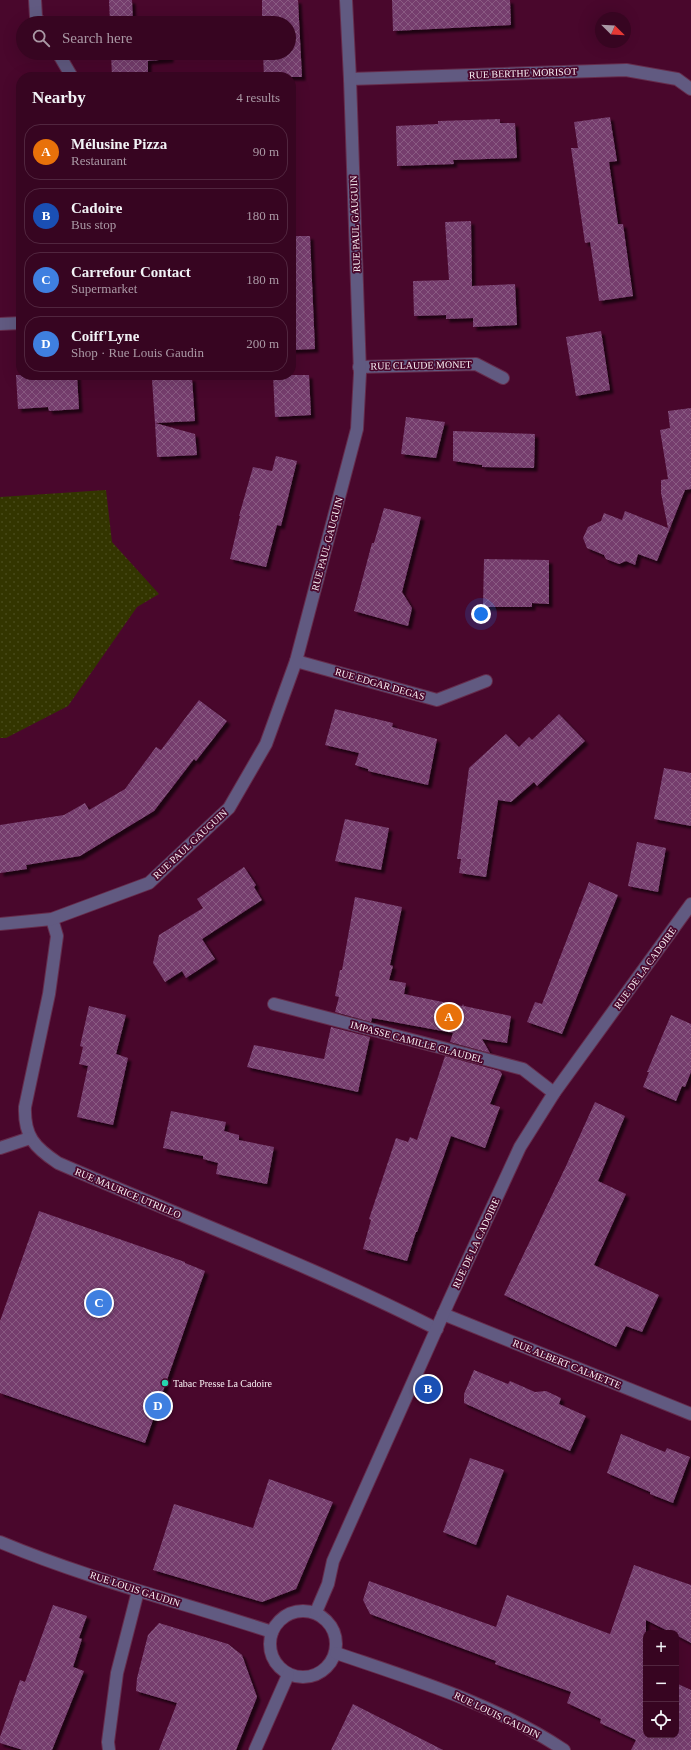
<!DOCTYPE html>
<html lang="en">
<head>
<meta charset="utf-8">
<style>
	:root { --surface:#370521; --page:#42132e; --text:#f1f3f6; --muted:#aa99a5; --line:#51263f; --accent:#b45309 }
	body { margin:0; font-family:"Times New Roman",serif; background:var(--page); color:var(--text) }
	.controls { position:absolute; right:12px; bottom:12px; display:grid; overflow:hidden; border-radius:8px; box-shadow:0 4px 16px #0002 }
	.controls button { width:36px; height:36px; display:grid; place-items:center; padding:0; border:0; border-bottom:1px solid var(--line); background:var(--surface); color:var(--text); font:20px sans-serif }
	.compass { position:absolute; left:595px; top:12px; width:36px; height:36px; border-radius:50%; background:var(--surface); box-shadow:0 4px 16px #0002; rotate:114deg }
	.you { position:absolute; left:481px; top:614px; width:14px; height:14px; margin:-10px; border:3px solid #fff; border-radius:50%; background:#1a73e8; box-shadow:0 0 0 6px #1a73e833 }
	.badge { display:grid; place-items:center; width:26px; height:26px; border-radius:50%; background:var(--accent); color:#fff; font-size:13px; font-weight:700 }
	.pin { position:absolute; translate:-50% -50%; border:2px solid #fff; box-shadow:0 1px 4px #0006 }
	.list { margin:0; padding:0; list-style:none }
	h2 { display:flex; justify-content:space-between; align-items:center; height:52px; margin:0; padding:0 16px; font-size:17px }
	h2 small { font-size:13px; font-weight:400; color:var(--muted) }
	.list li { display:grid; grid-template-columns:26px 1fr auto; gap:12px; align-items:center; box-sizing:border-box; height:56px; margin:0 8px 8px; padding:0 8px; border:1px solid var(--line); border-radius:16px }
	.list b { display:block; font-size:15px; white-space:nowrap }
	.list p { margin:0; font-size:13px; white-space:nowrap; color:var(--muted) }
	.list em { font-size:13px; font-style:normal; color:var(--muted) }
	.icon { flex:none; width:22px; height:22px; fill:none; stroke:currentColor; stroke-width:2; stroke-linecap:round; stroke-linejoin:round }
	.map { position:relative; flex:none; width:691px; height:1750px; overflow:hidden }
	.search { position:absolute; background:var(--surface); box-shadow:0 4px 16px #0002; left:16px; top:16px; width:280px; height:44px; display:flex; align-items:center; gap:10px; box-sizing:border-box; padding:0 14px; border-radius:22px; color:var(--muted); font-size:15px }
	.panel { position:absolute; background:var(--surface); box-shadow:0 4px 16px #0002; left:16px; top:72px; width:280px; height:308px; border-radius:16px }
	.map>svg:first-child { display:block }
	.green { fill:url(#green-dots) }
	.building { fill:url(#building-cross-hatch); filter:url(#shadow) }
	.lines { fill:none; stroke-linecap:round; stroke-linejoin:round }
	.minor-casing { stroke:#652c4c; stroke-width:14 }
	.minor { stroke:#615a81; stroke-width:12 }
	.poi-dot { fill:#26d5ae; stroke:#49072c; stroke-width:1.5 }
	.labels { text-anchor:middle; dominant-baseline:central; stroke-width:3.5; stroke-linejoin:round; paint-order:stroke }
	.street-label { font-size:10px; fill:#f9f1f4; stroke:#49072c }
	.poi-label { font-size:10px; fill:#f9f1f4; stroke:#49072c; text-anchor:start }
</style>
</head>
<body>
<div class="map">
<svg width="691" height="1750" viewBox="0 0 691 1750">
	<defs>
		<pattern id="green-dots" width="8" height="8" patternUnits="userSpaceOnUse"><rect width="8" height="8" fill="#333500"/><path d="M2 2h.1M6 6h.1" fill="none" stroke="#474919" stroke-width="1.8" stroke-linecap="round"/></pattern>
		<pattern id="building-cross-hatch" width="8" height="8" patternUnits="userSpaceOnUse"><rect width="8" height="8" fill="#753d6d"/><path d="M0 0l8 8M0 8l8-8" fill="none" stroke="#895a82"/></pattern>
		<filter id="shadow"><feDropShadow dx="3.5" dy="3.5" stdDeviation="1" flood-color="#0009"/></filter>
	</defs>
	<rect width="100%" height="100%" fill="#49072c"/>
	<path class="green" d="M106 490 112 542 159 594 137 607 68 706 6 738H0V497Z"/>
	<g class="building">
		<path d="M109 0H132L133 23H110Z"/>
		<path d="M262 0H298L302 77H264L263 53H289V23H262Z"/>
		<path d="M392 0H510L511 25 393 31Z"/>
		<path d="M111 53H170V59L148 61V74H145V77H112Z"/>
		<path d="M610 117 617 161 609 162 618 224H623L633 296 599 301 590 242 585 243 571 148H578L574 122Z"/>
		<path d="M500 119V123H515L517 158 453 160 454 164 397 166 396 126 438 124V121Z"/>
		<path d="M471 221 472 286 515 284 517 325 473 327V318L446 319V315L414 316 413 281 449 280 445 222Z"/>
		<path d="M291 236H310L315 349 291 350Z"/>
		<path d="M601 331 610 390 576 396 566 337Z"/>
		<path d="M16 375H77L79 409 49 411 48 407 18 409Z"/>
		<path d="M273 375H309L311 415 275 417Z"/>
		<path d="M192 378 195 421 155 423 152 380Z"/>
		<path d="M691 408V489L685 490 657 561 638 554 635 565 626 561 619 564 606 559 604 555 587 548 583 538 588 527 601 521 604 513 622 520 625 511 668 528 661 493V480L668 479 660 430 670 428 668 411Z"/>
		<path d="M406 417 445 422 436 458 401 454Z"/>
		<path d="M155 423 195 434 197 455 157 457Z"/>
		<path d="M453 431 535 434 534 468 482 467V465L453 461Z"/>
		<path d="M276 456 297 461 281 526 277 525 266 567 230 559 240 516H239L253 467 272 471Z"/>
		<path d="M384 508 421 517 402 592 412 608 408 626 354 611 372 543H374Z"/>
		<path d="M484 559 549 560V604L532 603V607H483Z"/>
		<path d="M199 700 227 721 196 761 194 759 154 811 80 856 26 865 27 869 0 873V825L64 815 85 803 89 810 125 789 156 747 161 750Z"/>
		<path d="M335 709 393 723 392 727 437 739 428 785 368 771V769L355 765 359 753 325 745Z"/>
		<path d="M559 714 585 741 537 786 534 782 511 802 498 800 486 877 459 873 461 859H457L469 768 506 734 519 747 529 737 532 740Z"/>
		<path d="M664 768 691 773V826L654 819Z"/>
		<path d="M345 819 389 828 381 870 335 861Z"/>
		<path d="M637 842 666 848 658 892 628 886Z"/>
		<path d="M244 867 256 885 254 887 262 900 202 939 215 959 186 978 182 971 165 982 153 963 159 935 203 908 197 899Z"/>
		<path d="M589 882 618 895 562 1034 527 1022 535 1002 542 1004Z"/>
		<path d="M355 897 402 907 390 965 393 966 389 980 406 983 404 994 462 1006 463 1004 464 1006 511 1016 507 1043 482 1039 490 1053 450 1042 453 1033 372 1018 371 1022 335 1012 339 997 335 996 340 970H342Z"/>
		<path d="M89 1006 126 1015 116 1054 128 1058 113 1125 77 1117 88 1066 79 1064 83 1047 80 1046Z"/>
		<path d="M671 1015 691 1024V1072L685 1087 682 1086 676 1101 643 1087 649 1072H647Z"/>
		<path d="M331 1027 370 1037 358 1092 247 1067 254 1045 324 1059Z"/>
		<path d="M445 1056 500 1071 502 1074 490 1104 500 1107 485 1148 451 1136 417 1232H416L407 1261 363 1249 371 1220 369 1219 396 1138 408 1142 410 1137 417 1140Z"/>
		<path d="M595 1102 625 1116 598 1181 626 1194 594 1265 659 1295 642 1332 626 1326 616 1347 504 1295 566 1166Z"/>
		<path d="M171 1111 226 1122 224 1131 239 1135V1140L274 1147 267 1184 216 1174 218 1163 203 1159V1156L163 1148Z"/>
		<path d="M39 1211 185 1262V1263L205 1271 145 1443 0 1393V1321Z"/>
		<path d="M474 1370 508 1384 510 1381 535 1392 546 1391 561 1398 559 1404 586 1416 570 1451 464 1403V1394Z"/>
		<path d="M621 1434 665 1452 667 1448 690 1457 673 1503 650 1494V1492L607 1473Z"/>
		<path d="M470 1458 504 1470 476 1545 443 1532Z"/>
		<path d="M269 1479 333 1502 296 1589 262 1602 153 1570 174 1504 253 1528Z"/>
		<path d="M634 1565 691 1585V1643L676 1635V1633H672L646 1620V1735H676V1683L691 1690V1750H631L636 1740 600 1723 601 1719 567 1703 571 1692 495 1664 496 1661 370 1614 363 1600 369 1581 496 1627 507 1595 610 1634Z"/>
		<path d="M53 1605 87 1616 79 1638 82 1639 73 1667 84 1671 52 1750H23L0 1743V1737L20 1680 25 1682Z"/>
		<path d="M159 1623 228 1644 242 1655 257 1697 236 1750H159L177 1703 136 1691 137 1678 148 1635Z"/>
		<path d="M353 1704 443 1750H331Z"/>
	</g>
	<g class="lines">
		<g class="minor-casing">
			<g id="minor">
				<path d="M35 0 36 17 40 23"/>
				<path d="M58 53 72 77"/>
				<path d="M350 79 626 70 677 79 691 89"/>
				<path d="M0 324 21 323"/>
				<path d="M359 367 476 364 503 378"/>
				<path d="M296 661 437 700 486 681"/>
				<path d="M52 919 57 936 49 994 25 1107C24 1136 34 1147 58 1163 184 1218 315 1267 437 1329"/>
				<path d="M0 924 52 919 149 883 229 808 266 744 296 661 357 429 360 373 350 79 346 0"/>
				<path d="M274 1004 523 1069 554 1093"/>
				<path d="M0 1148 30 1138"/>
				<path d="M443 1314 691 1414"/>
				<path d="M0 1542C88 1579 181 1602 272 1632"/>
				<circle cx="303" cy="1644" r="33"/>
				<path d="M316 1612 328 1584 333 1561 449 1301 520 1147 554 1093 691 904"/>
				<path d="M336 1653C415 1680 495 1704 564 1750"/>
				<path d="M109 1750 108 1742 117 1673 138 1591"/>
				<path d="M255 1750 288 1675"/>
			</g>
		</g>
		<use href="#minor" class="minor"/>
	</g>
	<circle class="poi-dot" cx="165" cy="1383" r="4"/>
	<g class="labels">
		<g class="street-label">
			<text transform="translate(523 73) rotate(-2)">RUE BERTHE MORISOT</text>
			<text transform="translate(355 224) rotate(-92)">RUE PAUL GAUGUIN</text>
			<text transform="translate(421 365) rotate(-1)">RUE CLAUDE MONET</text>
			<text transform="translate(327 544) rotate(-75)">RUE PAUL GAUGUIN</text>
			<text transform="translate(380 684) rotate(16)">RUE EDGAR DEGAS</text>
			<text transform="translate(190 844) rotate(-43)">RUE PAUL GAUGUIN</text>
			<text transform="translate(645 968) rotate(-54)">RUE DE LA CADOIRE</text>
			<text transform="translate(417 1042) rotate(15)">IMPASSE CAMILLE CLAUDEL</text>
			<text transform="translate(128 1193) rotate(23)">RUE MAURICE UTRILLO</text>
			<text transform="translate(476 1243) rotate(-65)">RUE DE LA CADOIRE</text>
			<text transform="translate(567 1364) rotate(22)">RUE ALBERT CALMETTE</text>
			<text transform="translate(135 1589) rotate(18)">RUE LOUIS GAUDIN</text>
			<text transform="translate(497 1715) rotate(26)">RUE LOUIS GAUDIN</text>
		</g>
		<g class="poi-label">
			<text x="173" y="1383">Tabac Presse La Cadoire</text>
		</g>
	</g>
</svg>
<div class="controls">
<button>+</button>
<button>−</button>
<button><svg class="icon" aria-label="locate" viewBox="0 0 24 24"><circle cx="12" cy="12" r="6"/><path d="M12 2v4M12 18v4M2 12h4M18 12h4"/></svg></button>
</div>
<svg class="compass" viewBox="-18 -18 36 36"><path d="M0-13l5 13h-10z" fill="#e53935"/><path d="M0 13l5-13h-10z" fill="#aa99a5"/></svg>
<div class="you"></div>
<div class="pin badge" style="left:449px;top:1017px;background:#e8710a">A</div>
<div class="pin badge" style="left:428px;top:1389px;background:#1a4fb4">B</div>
<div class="pin badge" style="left:99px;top:1303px;background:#3f7fe0">C</div>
<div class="pin badge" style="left:158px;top:1406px;background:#3f7fe0">D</div>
<div class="search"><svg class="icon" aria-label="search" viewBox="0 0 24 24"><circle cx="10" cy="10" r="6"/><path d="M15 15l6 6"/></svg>Search here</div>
<section class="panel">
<h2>Nearby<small>4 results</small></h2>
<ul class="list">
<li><span class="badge" style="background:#e8710a">A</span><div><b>Mélusine Pizza</b><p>Restaurant</p></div><em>90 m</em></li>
<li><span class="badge" style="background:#1a4fb4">B</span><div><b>Cadoire</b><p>Bus stop</p></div><em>180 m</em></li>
<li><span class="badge" style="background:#3f7fe0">C</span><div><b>Carrefour Contact</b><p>Supermarket</p></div><em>180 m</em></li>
<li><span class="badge" style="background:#3f7fe0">D</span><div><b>Coiff'Lyne</b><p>Shop · Rue Louis Gaudin</p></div><em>200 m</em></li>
</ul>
</section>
</div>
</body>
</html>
